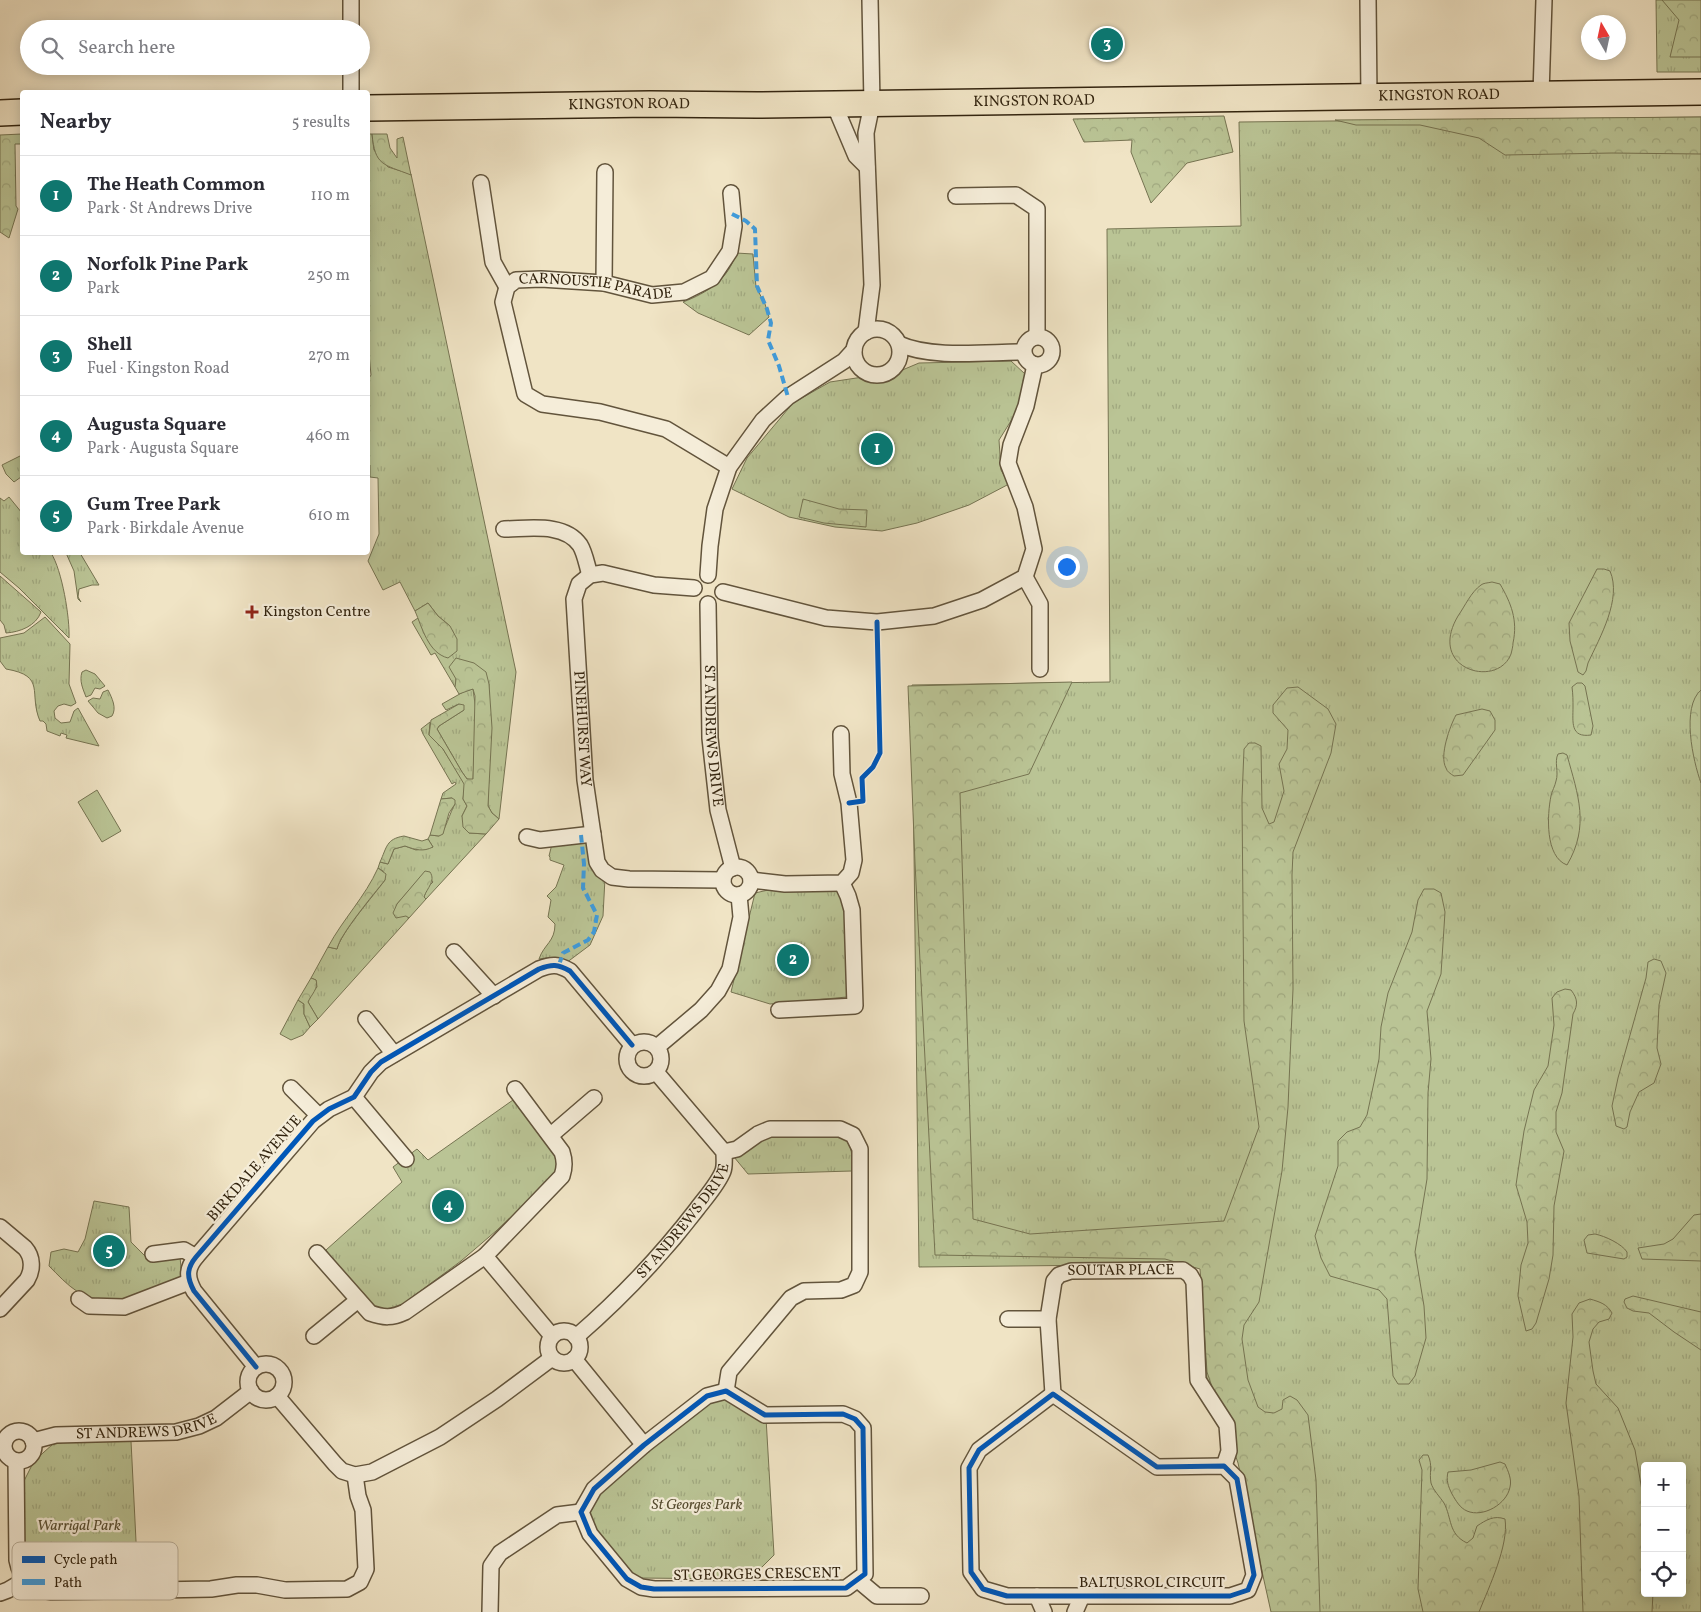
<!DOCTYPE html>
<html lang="en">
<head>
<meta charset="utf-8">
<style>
	:root { --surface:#fff; --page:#f2f2f3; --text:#2b2b33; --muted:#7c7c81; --line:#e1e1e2; --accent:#0f766e }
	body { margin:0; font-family:Vollkorn,serif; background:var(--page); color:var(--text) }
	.controls { position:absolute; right:15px; bottom:15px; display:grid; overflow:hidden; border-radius:5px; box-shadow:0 2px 12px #0003 }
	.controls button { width:45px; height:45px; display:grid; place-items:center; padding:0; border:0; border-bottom:1px solid var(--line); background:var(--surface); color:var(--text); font:25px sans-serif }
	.compass { position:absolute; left:1581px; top:15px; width:45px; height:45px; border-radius:50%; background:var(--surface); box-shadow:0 2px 12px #0003; rotate:351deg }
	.you { position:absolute; left:1066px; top:566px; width:18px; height:18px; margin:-12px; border:4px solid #fff; border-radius:50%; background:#1a73e8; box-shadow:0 0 0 8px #1a73e833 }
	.badge { display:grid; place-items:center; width:32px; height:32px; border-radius:50%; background:var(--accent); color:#fff; font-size:16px; font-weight:700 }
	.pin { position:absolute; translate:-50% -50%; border:2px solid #fff; box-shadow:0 1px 5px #0006 }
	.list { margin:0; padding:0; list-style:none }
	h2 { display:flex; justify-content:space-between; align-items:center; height:65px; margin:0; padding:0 20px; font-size:21px }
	h2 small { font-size:16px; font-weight:400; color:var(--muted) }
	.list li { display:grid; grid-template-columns:32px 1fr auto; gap:15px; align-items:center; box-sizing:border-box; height:80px; padding:0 20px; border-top:1px solid var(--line) }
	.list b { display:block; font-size:19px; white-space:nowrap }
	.list p { margin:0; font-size:16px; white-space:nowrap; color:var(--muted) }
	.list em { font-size:16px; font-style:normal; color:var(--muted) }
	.icon { flex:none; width:28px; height:28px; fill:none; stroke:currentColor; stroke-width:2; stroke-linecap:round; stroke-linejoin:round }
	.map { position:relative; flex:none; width:1701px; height:1612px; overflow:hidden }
	.search { position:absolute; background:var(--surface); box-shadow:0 2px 12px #0003; left:20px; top:20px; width:350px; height:55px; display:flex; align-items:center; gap:12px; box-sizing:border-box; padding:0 18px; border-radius:28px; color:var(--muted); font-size:19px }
	.panel { position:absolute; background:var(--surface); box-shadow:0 2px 12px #0003; left:20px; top:90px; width:350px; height:465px; border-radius:5px }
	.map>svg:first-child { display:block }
	.grass { fill:url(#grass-tufts); stroke:#767452; fill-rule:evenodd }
	.forest { fill:url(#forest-crowns); stroke:#767452 }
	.pitch { fill:#bac495; stroke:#767452 }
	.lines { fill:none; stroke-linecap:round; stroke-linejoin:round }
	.street-casing { stroke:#62543c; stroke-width:18 }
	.primary-casing { stroke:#33240f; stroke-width:28 }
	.street { stroke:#f5edd9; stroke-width:15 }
	.primary { stroke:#f0e4c5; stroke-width:25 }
	.quiet { stroke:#3e9cde; stroke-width:4; stroke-dasharray:8 4; stroke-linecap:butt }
	.cycleway-casing { stroke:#f5edd9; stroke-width:8 }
	.cycleway { stroke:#0057b8; stroke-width:5 }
	.poi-dot { fill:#8f2418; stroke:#f5edd9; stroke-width:2 }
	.labels { text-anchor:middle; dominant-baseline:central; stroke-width:4.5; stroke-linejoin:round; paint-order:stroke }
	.street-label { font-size:15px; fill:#33240f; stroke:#f5edd9 }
	.poi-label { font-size:15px; fill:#33240f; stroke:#f5edd9; text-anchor:start }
	.park-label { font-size:15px; font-style:italic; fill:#554c30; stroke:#f5edd9 }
	.key { fill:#f5edd9; stroke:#bbb19c; stroke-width:1 }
	.key-label { font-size:14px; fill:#33240f }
</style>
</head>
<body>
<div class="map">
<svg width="1701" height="1612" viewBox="0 0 1701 1612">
	<defs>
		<pattern id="grass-tufts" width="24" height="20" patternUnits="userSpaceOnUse" patternTransform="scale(1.25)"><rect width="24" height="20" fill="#bac495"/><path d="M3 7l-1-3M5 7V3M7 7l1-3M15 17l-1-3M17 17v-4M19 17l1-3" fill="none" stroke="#a0a87f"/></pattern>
		<pattern id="forest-crowns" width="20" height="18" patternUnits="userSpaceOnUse" patternTransform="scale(1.25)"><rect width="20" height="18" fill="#bac495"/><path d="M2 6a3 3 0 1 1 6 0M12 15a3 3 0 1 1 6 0" fill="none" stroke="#a0a87f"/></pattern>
	</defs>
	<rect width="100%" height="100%" fill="#f0e4c5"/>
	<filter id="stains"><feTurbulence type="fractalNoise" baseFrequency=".004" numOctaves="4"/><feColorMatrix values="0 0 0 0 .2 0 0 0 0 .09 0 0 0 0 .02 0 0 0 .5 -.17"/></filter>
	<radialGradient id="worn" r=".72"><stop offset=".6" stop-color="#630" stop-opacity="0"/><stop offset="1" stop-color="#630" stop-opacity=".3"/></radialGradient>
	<g class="grass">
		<path d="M1656 0H1701V72H1657Z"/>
		<path d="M1701 117V1612H1273L1240 1432 1207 1386 1204 1264 919 1267 912 685 1110 682 1107 229 1241 226 1239 122ZM1645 1466H1682V1593H1645Z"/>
		<path d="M368 134H372L374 150 388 167 411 174 516 672 499 819 492 813 488 806 489 684 456 679 455 687 435 653 431 655 412 622 418 618 429 642 450 626 438 616 428 603 415 611 400 582 383 590 368 561 379 534 378 478 370 477V465L368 464V380L371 375 368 343V161L369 159 368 155Z"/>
		<path d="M736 253 753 254 756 287 765 304 769 317 749 335 698 313 683 302C707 293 729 279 736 253Z"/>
		<path d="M1011 361 1025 374 1019 408 999 440 1001 470 1009 484 969 505 917 523 882 531 835 527 789 517 732 489 747 458 793 403 830 382 863 377 881 381 900 371 919 363Z"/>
		<path d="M22 455 21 477 14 482 6 474 2 465Z"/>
		<path d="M9 497 22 513V552L51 553C62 570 70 618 69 638L19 588 0 572V498L4 501Z"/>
		<path d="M66 553H80L99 585H92L79 589 78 597 81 602 78 599 74 571Z"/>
		<path d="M0 576 41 612C36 626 20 632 6 633L4 625 0 620Z"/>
		<path d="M45 617 70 644 69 684 76 703 71 706 64 704 58 706 54 711 55 718 61 723 70 722 74 711 78 708 99 746 66 738 67 735 61 733 60 736 47 731 46 724 43 721H40C28 693 47 676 6 669L0 661V638L24 633Z"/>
		<path d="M86 670 95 674 105 686 100 689 95 688 91 695 86 697C83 689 79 681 82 672Z"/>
		<path d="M473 689 476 711 473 780 467 779 462 772 437 729 439 726 464 710 459 704 446 710 442 704 465 691Z"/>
		<path d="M108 690C112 698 117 708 112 716L107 718 98 713 88 701 93 698 100 699 103 692Z"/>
		<path d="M430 722 429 735 443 749 465 784 463 799 467 806 462 816 469 833 486 834 426 899 424 897 427 888 433 882 425 872 397 904 409 918 318 1019 308 1002 311 994 317 987 316 980 311 978 328 947 337 949C340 934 374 895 385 880L383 871 378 868 380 862 388 864 394 849 405 846 416 850 433 847 428 839 430 835 439 836C445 832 450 812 455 804L452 798 441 799 443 793 456 784 455 782 452 784 423 734 421 729Z"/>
		<path d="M587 840 605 878 603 916 590 945 566 963 547 958 539 959C544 944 555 942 555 924L548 917 551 900 547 896 556 887 564 865 550 860V857L549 856 552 844Z"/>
		<path d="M834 887 841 893 847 904V997L770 1004 731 992 755 893 777 888Z"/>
		<path d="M298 1000 304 1004V1014L310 1027 303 1035 291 1040 280 1034Z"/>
		<path d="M513 1100 556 1157 559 1172 496 1231 461 1261 392 1312 374 1310 343 1277 326 1250 402 1182 393 1167 417 1149 428 1160Z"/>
		<path d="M839 1135C854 1143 852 1157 852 1171L748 1174 734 1157 763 1136Z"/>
		<path d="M94 1201 129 1207 131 1242 149 1260 180 1257 182 1278C152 1292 110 1311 78 1292 67 1285 58 1275 49 1266L51 1252 64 1249 78 1252 85 1239Z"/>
		<path d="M722 1395 766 1418 774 1555 750 1579 637 1578 601 1540 589 1522 590 1498 710 1397Z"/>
		<path d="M73 1441H131L138 1581 50 1583 29 1575 22 1541 24 1481 34 1461 53 1444Z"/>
	</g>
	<g class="forest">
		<path d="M1662 0H1701V57H1670L1679 20Z"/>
		<path d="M1224 116 1233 152 1187 163 1151 203 1131 152 1132 140 1084 142 1073 119Z"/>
		<path d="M1701 117V154L1612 153 1505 155 1479 138 1420 125H1356L1335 120Z"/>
		<path d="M22 134V144H15L16 206 18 209 9 238 0 232V135Z"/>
		<path d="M372 134H387L390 148 397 158V139L403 137 411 175C383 164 375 166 372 134Z"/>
		<path d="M803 499 839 509 867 510 866 527 824 523 799 517Z"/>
		<path d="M1597 569H1604L1610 571C1622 599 1600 637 1588 663L1586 671 1583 675 1578 672 1570 641 1569 623Z"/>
		<path d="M1492 582 1500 584C1511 603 1518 620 1513 643 1513 646 1512 650 1511 654 1498 689 1426 670 1458 616 1465 606 1471 592 1481 585 1483 583 1488 583 1492 582Z"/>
		<path d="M428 603 438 616 450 626 457 639V651L448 658C428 653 422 627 415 611Z"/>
		<path d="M456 658 474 663 486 672 489 684 492 728 488 806 492 813 499 819 486 834 469 833 463 827 462 816 467 806 463 799 464 784 443 749 429 735 431 720 459 704 464 705V710L439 726 437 729 462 772 467 779H473L475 696 473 689 459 694 455 687 456 679 449 667Z"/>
		<path d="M1072 682 1029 774 960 793 973 1219 1030 1234 1224 1221 1259 1127 1244 1021 1242 799 1244 749 1249 743H1255L1261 746 1262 808 1269 824 1274 822 1284 791 1279 764 1287 749 1288 730 1273 713V705L1287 688 1298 687 1328 709 1336 724 1331 753 1293 852 1292 875 1293 989 1288 1107 1282 1171 1259 1302 1244 1325 1242 1339 1248 1380 1258 1407 1265 1412 1274 1413 1282 1409 1283 1400 1290 1396 1297 1400 1308 1415 1316 1480 1320 1612H1271L1238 1463 1207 1372 1200 1269 1165 1259 935 1255 915 863 908 686Z"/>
		<path d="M1577 683H1582L1585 686 1593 726 1591 735C1570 738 1573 722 1573 707 1573 701 1573 694 1572 687Z"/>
		<path d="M1701 690V783C1693 761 1681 707 1701 690Z"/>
		<path d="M1482 709 1490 711 1495 720V730L1463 775 1454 776C1451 774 1447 772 1446 768 1439 756 1450 726 1456 715Z"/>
		<path d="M1563 753 1567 755C1578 795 1590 826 1567 865 1545 857 1547 815 1551 796 1552 791 1555 786 1556 781 1559 772 1554 762 1558 754Z"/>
		<path d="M452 798 455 800V804L449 813 443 834 439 836 430 835 441 799Z"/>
		<path d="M404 836 422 841 428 839 433 847C423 852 416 850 405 846L394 849 388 864 380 862C387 847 386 839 404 836Z"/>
		<path d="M378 868 386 874 385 880C374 894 340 934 337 949L328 947C343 919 365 897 378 868Z"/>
		<path d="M425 871 430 872C436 881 427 888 424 897L426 899 409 918 406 916 396 918 393 913 397 904Z"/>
		<path d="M1424 889H1434L1441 893 1445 912 1441 974 1427 1011 1431 1059 1428 1093 1427 1179 1415 1252 1424 1306 1426 1338 1415 1376 1409 1384H1398L1393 1376 1387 1299 1379 1290 1330 1276 1321 1258 1315 1236 1338 1166V1141L1347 1132 1360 1127 1367 1115 1379 1059 1381 1027 1388 993 1412 932 1418 900Z"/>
		<path d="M1654 959 1661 961 1666 973 1659 1005 1657 1048 1661 1064 1654 1083 1639 1092 1630 1112 1627 1127 1624 1129 1616 1126 1612 1106 1618 1078 1646 978 1648 962Z"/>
		<path d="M311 978 316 980C319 988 311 995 308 1002L318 1019 310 1027 304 1014V1004L298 1000Z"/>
		<path d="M1565 989 1571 990C1578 999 1578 1005 1573 1014L1562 1093 1556 1112V1132L1564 1151 1554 1206 1553 1255 1549 1279 1536 1323 1532 1329 1526 1331 1518 1296 1521 1265 1528 1243 1527 1222 1516 1185 1524 1131 1534 1090 1548 1066 1554 1025 1552 998 1557 992Z"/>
		<path d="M1701 1214V1261L1642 1259 1638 1248 1664 1244 1673 1239 1694 1215Z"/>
		<path d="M1595 1234C1605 1236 1622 1244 1627 1252V1257L1624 1259 1587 1253 1584 1240 1588 1235Z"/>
		<path d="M1633 1296 1701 1312V1350L1674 1332 1649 1313 1633 1311 1627 1308 1624 1302 1625 1299Z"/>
		<path d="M1590 1299C1600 1302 1607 1304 1612 1313L1609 1319 1599 1322 1593 1329 1589 1342 1593 1371 1596 1384 1618 1408 1635 1450 1645 1508V1593H1653L1652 1612H1583L1579 1496 1566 1403 1573 1337 1572 1314 1579 1303Z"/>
		<path d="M1423 1455H1428C1433 1466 1429 1472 1431 1483 1433 1490 1440 1497 1444 1503 1452 1518 1448 1534 1467 1543L1473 1538 1477 1526C1486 1520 1494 1515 1505 1519 1509 1545 1489 1587 1479 1612H1423L1418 1589 1422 1470 1419 1460Z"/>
		<path d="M1500 1462 1505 1464C1508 1471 1512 1479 1510 1487 1507 1504 1483 1518 1467 1511 1460 1508 1456 1501 1452 1494 1448 1486 1446 1480 1448 1472L1471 1470Z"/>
	</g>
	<path class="pitch" d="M97 790 121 831 102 842 78 802Z"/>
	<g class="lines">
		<g class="street-casing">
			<g id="street">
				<path d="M351 0V29"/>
				<path d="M1368 0 1369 97"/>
				<path d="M351 66V92"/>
				<path d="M1541 94 1544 0"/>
				<path d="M834 104 856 156 867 167"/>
				<path d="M481 183 493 262 507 287"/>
				<path d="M956 196 1016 195 1037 209V336"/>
				<path d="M604 283 605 172"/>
				<circle cx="877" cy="352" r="23"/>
				<path d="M866 332 872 285 866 133 872 104 870 0"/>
				<circle cx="1038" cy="351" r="14"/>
				<path d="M899 344C932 359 987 352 1023 352"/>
				<path id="s1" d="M729 467 666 429 600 412 542 404 525 394 503 302 507 287 516 280 541 279 604 283 652 295 684 292 712 278 730 251 734 226 731 193"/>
				<path d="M504 529C528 529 564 522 580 545 585 553 587 566 590 575"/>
				<path d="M708 575 710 546 715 509 729 467 763 420 788 397 844 361 854 350"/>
				<path d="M1025 577 1040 604V669"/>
				<path id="s2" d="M694 588 654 585 603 573 590 575 579 584 574 599 585 780 597 862 602 870 612 877 629 879 723 880"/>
				<path d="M723 592 826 618 877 622 934 616 982 600 1025 577 1034 549 1025 507 1008 463 1011 445 1026 406 1035 365"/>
				<path id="s3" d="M708 604 710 738 718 810 733 868"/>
				<path d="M527 837 540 840 593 834"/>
				<circle cx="737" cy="881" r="14"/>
				<path d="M751 880 785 884 842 883 851 873 854 860 849 803 842 774 841 734"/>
				<path d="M454 952 494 996"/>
				<path d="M779 1010 855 1006 852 910 848 896 842 883"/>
				<path d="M366 1019 394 1054"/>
				<circle cx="644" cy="1059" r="17"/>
				<path d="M657 1047 701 1010 718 991 730 969 741 917 739 895"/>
				<path d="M291 1088 319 1116"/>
				<path d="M354 1097 406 1159"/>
				<path d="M551 1135 594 1098"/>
				<path d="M724 1152 737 1149 758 1134 770 1129H840L853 1135 860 1149V1272L854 1285 841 1290 804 1291 791 1298 729 1372 726 1391"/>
				<path d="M0 1227 25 1248C33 1257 33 1270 27 1280L0 1309"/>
				<path d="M317 1253 370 1313C384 1318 392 1318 405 1312L485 1256 562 1176C565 1167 565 1161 562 1152L515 1089"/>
				<path d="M153 1254 184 1250 196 1257"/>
				<path d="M485 1256 552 1336"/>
				<path d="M79 1299 89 1306 124 1307 189 1282"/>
				<path d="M1008 1319H1048"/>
				<circle cx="564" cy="1347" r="16"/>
				<path d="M314 1336 358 1300"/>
				<path id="s4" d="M576 1337C621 1298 661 1256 697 1209 706 1197 718 1184 723 1171 725 1166 724 1158 724 1152L656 1072"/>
				<path d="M574 1359 644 1445"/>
				<circle cx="266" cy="1382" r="18"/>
				<path d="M256 1367 194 1291C187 1278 186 1269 196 1257L313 1121 329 1109 354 1097 371 1072 381 1062 539 969C552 964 558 964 570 971L632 1045"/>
				<path d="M726 1391 765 1415 843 1414 855 1419 863 1428 865 1574 846 1588 654 1589 641 1587 627 1579 590 1534 581 1512 594 1489 644 1445 707 1396Z"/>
				<path d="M1053 1394 1157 1467 1224 1466 1237 1479 1254 1575 1248 1590 1230 1596H1007L983 1589 971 1572 969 1468 979 1450Z"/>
				<path id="s5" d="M1053 1394 1048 1319 1054 1281 1059 1275 1071 1271 1183 1270 1190 1275 1194 1282 1198 1380 1227 1425 1229 1451 1224 1466"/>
				<path d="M277 1396 335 1464 342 1471 355 1475 372 1472 440 1437 497 1399 552 1358"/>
				<circle cx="19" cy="1446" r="15"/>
				<path id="s6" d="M33 1441 56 1435 176 1432 199 1426 216 1418 251 1391"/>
				<path d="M16 1461 17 1560C21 1581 32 1588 51 1592L211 1589 237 1585H257L285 1590 347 1589 360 1582 366 1569 363 1510 358 1496 355 1475"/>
				<path d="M858 1580 877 1596H921"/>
				<path d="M0 1593 8 1590 25 1580"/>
				<path d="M1037 1596 1044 1612"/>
				<path d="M490 1612 491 1566 500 1553 557 1515 581 1512"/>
				<path d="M1075 1612 1082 1596"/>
			</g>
		</g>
		<g class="primary-casing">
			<g id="primary">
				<path id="s7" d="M368 108 650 104 757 105 1701 92"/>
				<path d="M0 113 22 112"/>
			</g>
		</g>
		<use href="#street" class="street"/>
		<use href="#primary" class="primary"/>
		<g class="quiet">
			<path d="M732 214 746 221 755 229 757 286 767 309 771 323 768 340 779 366 788 397"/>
			<path d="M559 965 563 953 588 940 594 932 597 915 583 888 584 864 581 835"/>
		</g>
		<g class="cycleway-casing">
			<g id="cycleway">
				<path d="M849 803 863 801 862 778 873 767 880 753 877 622"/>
				<path d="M256 1367 194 1291C187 1278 186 1269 196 1257L313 1121 329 1109 354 1097 371 1072 381 1062 539 969C552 964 558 964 570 971L632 1045"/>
				<path d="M726 1391 765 1415 843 1414 855 1419 863 1428 865 1574 846 1588 654 1589 641 1587 627 1579 590 1534 581 1512 594 1489 644 1445 707 1396Z"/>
				<path d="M1053 1394 1157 1467 1224 1466 1237 1479 1254 1575 1248 1590 1230 1596H1007L983 1589 971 1572 969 1468 979 1450Z"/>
			</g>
		</g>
		<use href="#cycleway" class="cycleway"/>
	</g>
	<path class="poi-dot" d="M249.5 604.5h5v5h5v5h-5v5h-5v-5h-5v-5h5z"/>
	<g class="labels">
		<g class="street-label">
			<text stroke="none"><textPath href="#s7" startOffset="1071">KINGSTON ROAD</textPath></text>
			<text stroke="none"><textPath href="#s7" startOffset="666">KINGSTON ROAD</textPath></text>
			<text stroke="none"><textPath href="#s7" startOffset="261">KINGSTON ROAD</textPath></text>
			<text stroke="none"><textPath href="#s1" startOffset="422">CARNOUSTIE PARADE</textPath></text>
			<text stroke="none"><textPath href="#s2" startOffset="266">PINEHURST WAY</textPath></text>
			<text stroke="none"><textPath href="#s3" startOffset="132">ST ANDREWS DRIVE</textPath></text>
			<text transform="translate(255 1169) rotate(-49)">BIRKDALE AVENUE</text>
			<text stroke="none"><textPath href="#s4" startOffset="159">ST ANDREWS DRIVE</textPath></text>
			<text stroke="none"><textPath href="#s5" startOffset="184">SOUTAR PLACE</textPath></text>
			<text stroke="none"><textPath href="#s6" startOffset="115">ST ANDREWS DRIVE</textPath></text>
			<text transform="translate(757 1575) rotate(-1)">ST GEORGES CRESCENT</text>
			<text x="1152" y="1583">BALTUSROL CIRCUIT</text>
		</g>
		<g class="poi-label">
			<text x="263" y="612">Kingston Centre</text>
		</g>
		<g class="park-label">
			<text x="697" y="1505">St Georges Park</text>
			<text x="79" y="1526">Warrigal Park</text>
		</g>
	</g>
	<rect x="12" y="1542" width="166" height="58" rx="8" class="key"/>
	<rect x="22" y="1556" width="23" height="7" fill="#0057b8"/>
	<rect x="22" y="1579" width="23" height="6" fill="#3e9cde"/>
	<g class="key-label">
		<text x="54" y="1564">Cycle path</text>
		<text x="54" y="1587">Path</text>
	</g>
	<rect width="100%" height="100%" filter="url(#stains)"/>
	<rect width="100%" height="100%" fill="url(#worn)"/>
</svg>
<div class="controls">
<button>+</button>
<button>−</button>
<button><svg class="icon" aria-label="locate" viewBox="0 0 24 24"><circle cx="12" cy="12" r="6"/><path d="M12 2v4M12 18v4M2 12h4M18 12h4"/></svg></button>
</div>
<svg class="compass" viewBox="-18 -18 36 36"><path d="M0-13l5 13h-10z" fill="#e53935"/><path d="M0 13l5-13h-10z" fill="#7c7c81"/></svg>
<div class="you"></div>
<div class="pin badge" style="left:877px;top:449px">1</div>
<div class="pin badge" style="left:793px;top:960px">2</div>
<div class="pin badge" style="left:1107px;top:44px">3</div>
<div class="pin badge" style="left:448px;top:1206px">4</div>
<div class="pin badge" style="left:109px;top:1251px">5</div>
<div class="search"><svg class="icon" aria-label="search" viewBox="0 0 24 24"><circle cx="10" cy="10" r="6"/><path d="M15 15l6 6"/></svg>Search here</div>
<section class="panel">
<h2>Nearby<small>5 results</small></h2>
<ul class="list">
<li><span class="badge">1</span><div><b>The Heath Common</b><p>Park · St Andrews Drive</p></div><em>110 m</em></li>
<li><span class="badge">2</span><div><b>Norfolk Pine Park</b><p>Park</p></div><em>250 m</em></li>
<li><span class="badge">3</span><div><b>Shell</b><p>Fuel · Kingston Road</p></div><em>270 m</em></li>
<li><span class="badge">4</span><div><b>Augusta Square</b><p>Park · Augusta Square</p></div><em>460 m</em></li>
<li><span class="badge">5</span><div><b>Gum Tree Park</b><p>Park · Birkdale Avenue</p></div><em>610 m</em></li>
</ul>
</section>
</div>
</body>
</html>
